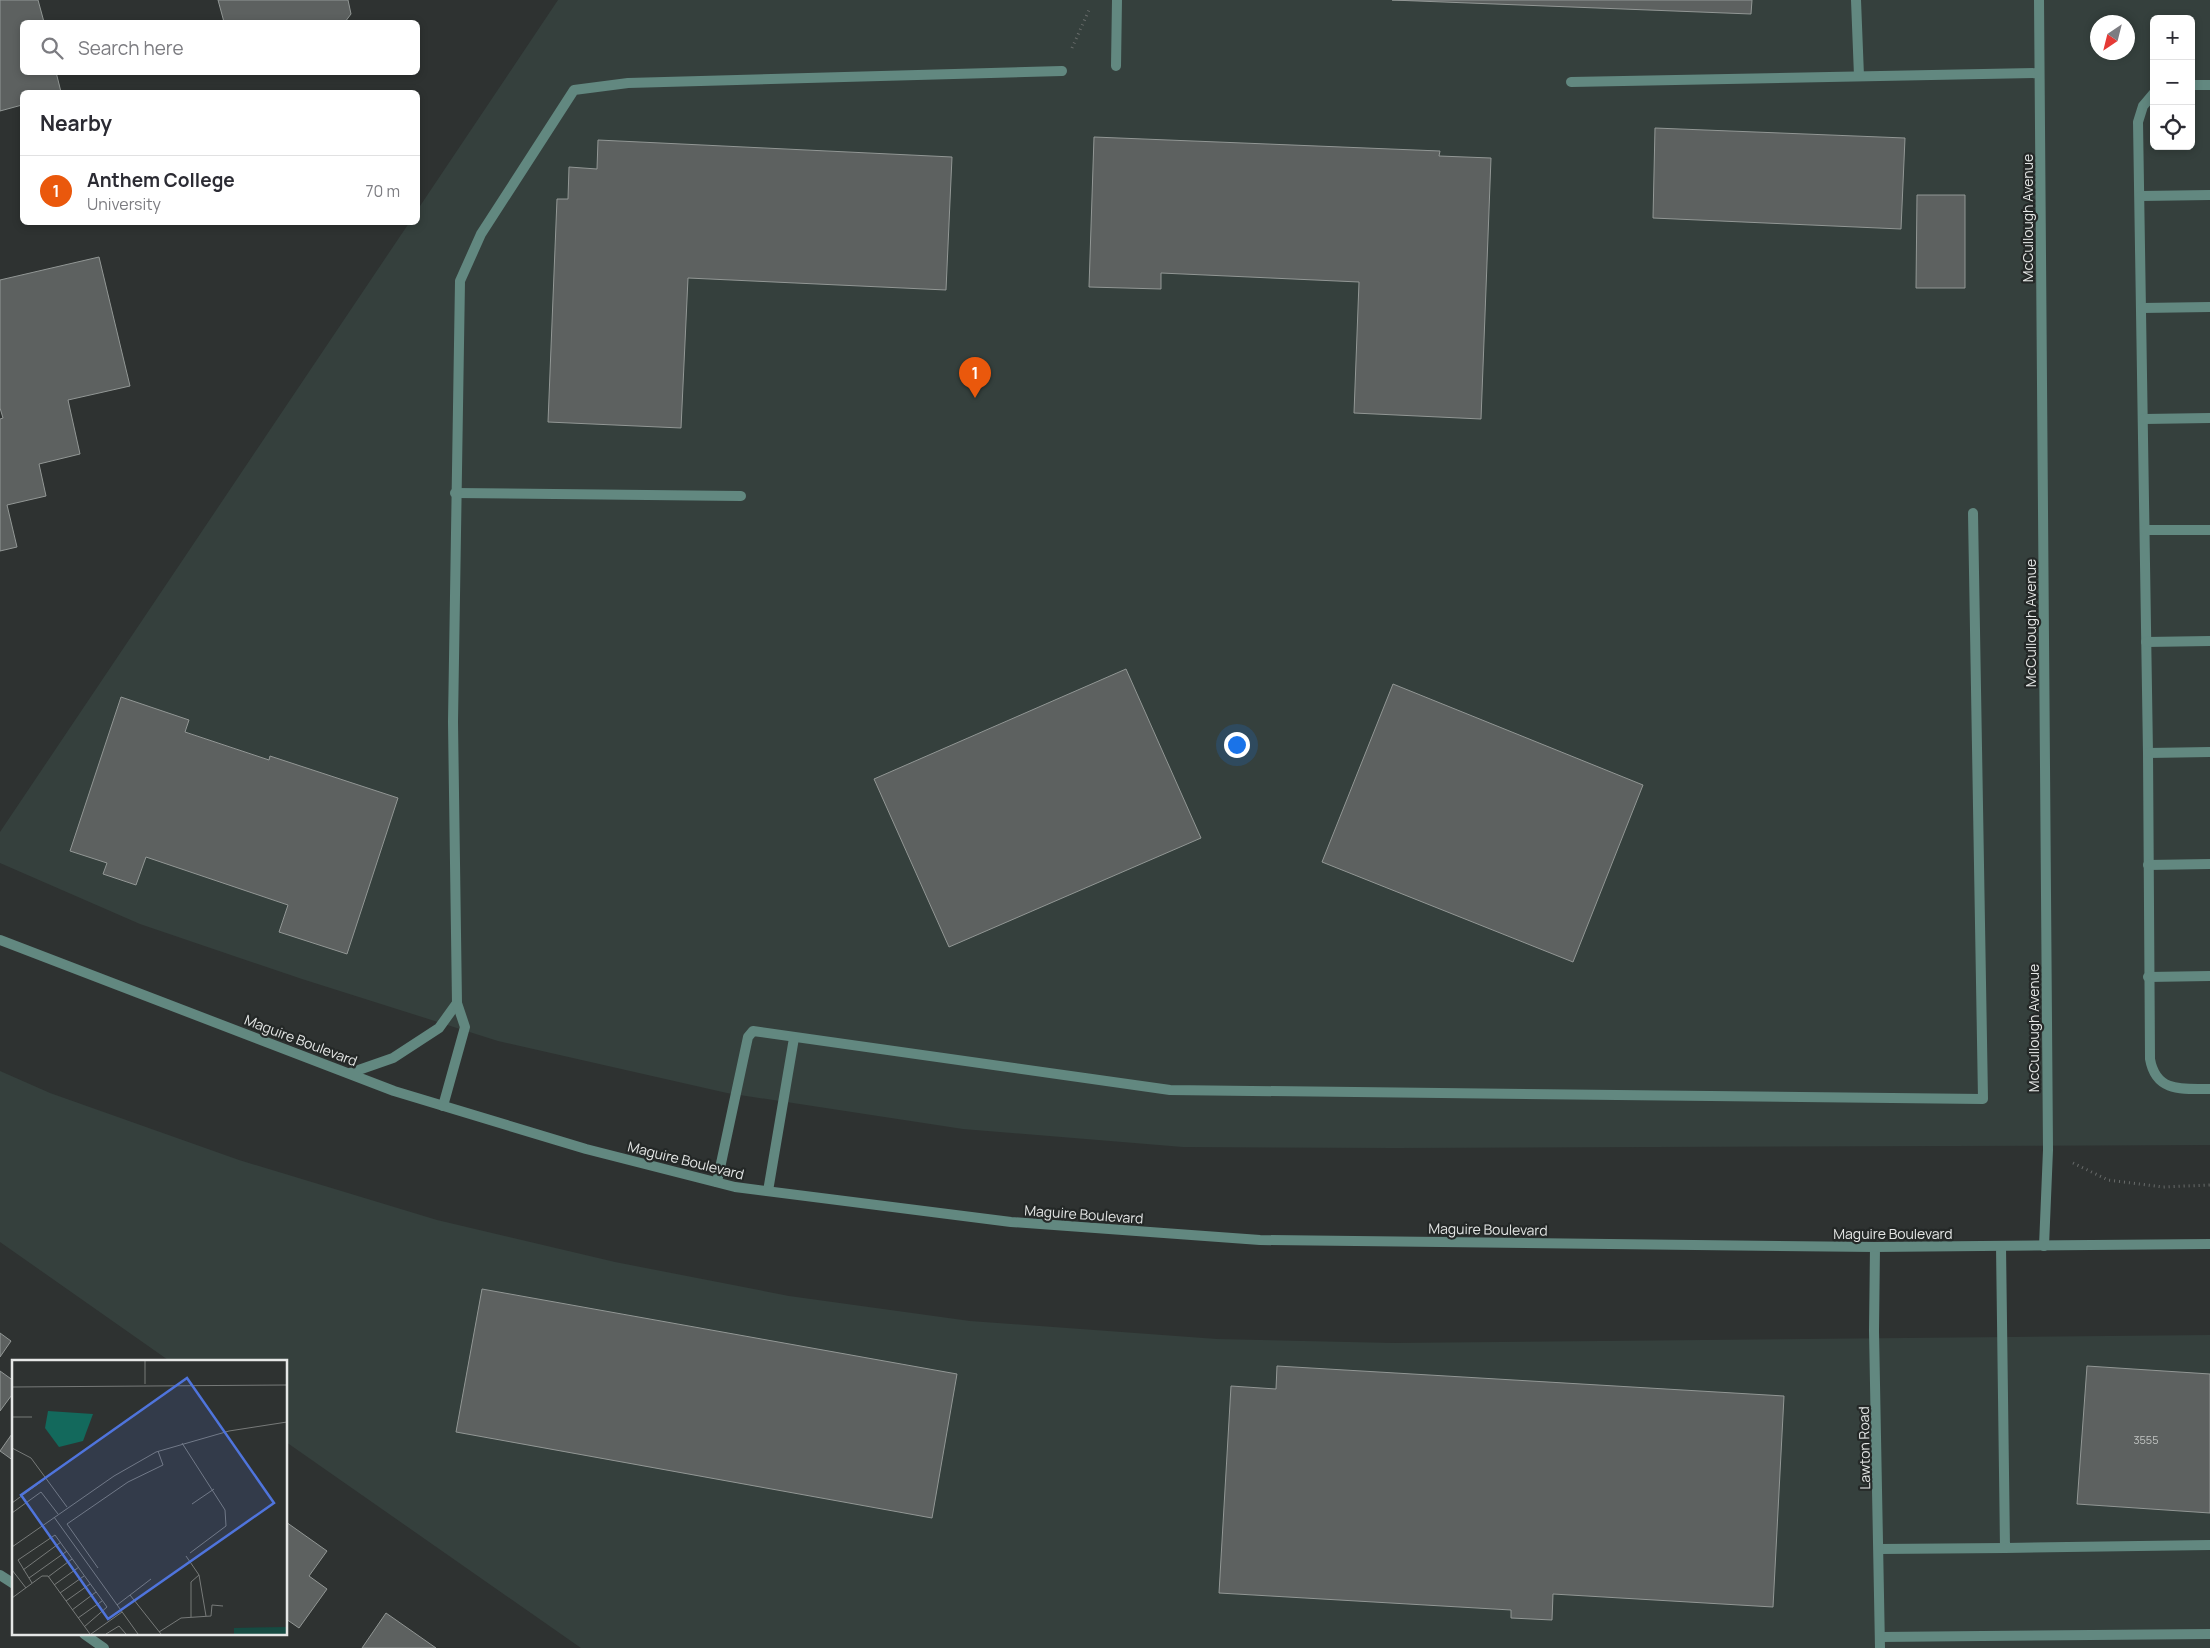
<!DOCTYPE html>
<html lang="en">
<head>
<meta charset="utf-8">
<style>
	:root { --surface:#fff; --page:#f7f7f7; --text:#2b2b33; --muted:#7c7c81; --line:#e1e1e2; --accent:#ea580c }
	body { margin:0; font-family:Manrope,sans-serif; background:var(--page); color:var(--text) }
	.controls { position:absolute; right:15px; top:15px; display:grid; overflow:hidden; border-radius:8px; box-shadow:0 2px 8px #0003 }
	.controls button { width:45px; height:45px; display:grid; place-items:center; padding:0; border:0; border-bottom:1px solid var(--line); background:var(--surface); color:var(--text); font:25px sans-serif }
	.compass { position:absolute; left:2090px; top:15px; width:45px; height:45px; border-radius:50%; background:var(--surface); box-shadow:0 2px 8px #0003; rotate:215deg }
	.you { position:absolute; left:1236px; top:744px; width:18px; height:18px; margin:-12px; border:4px solid #fff; border-radius:50%; background:#1a73e8; box-shadow:0 0 0 8px #1a73e833 }
	.badge { display:grid; place-items:center; width:32px; height:32px; border-radius:50%; background:var(--accent); color:#fff; font-size:16px; font-weight:700 }
	.pin { position:absolute; translate:-50% -41px; filter:drop-shadow(0 1px 2px #0008) }
	.pin::after { content:''; position:absolute; top:26px; width:18px; height:15px; background:inherit; clip-path:polygon(0 0,100% 0,50% 100%) }
	.list { margin:0; padding:0; list-style:none }
	h2 { display:flex; justify-content:space-between; align-items:center; height:65px; margin:0; padding:0 20px; font-size:21px }
	h2 small { font-size:16px; font-weight:400; color:var(--muted) }
	.list li { display:grid; grid-template-columns:32px 1fr auto; gap:15px; align-items:center; box-sizing:border-box; height:70px; padding:0 20px; border-top:1px solid var(--line) }
	.list b { display:block; font-size:19px; white-space:nowrap }
	.list p { margin:0; font-size:16px; white-space:nowrap; color:var(--muted) }
	.list em { font-size:16px; font-style:normal; color:var(--muted) }
	.icon { flex:none; width:28px; height:28px; fill:none; stroke:currentColor; stroke-width:2; stroke-linecap:round; stroke-linejoin:round }
	.map { position:relative; flex:none; width:2210px; height:1648px; overflow:hidden }
	.search { position:absolute; background:var(--surface); box-shadow:0 2px 8px #0003; left:20px; top:20px; width:400px; height:55px; display:flex; align-items:center; gap:12px; box-sizing:border-box; padding:0 18px; border-radius:8px; color:var(--muted); font-size:19px }
	.panel { position:absolute; background:var(--surface); box-shadow:0 2px 8px #0003; left:20px; top:90px; width:400px; height:135px; border-radius:8px }
	.map>svg:first-child { display:block }
	.built { fill:#35403d; fill-rule:evenodd }
	.building { fill:#5d6160; stroke:#929795 }
	.lines { fill:none; stroke-linecap:round; stroke-linejoin:round }
	.path { stroke:#686b6a; stroke-width:3; stroke-dasharray:1 4; stroke-linecap:butt }
	.service { stroke:#628880; stroke-width:10 }
	.minor { stroke:#628880; stroke-width:10 }
	.tertiary { stroke:#628880; stroke-width:10 }
	.labels { text-anchor:middle; dominant-baseline:central; stroke-width:4.5; stroke-linejoin:round; paint-order:stroke }
	.number-label { font-size:11px; fill:#c3c6c4 }
	.street-label { font-size:14px; fill:#e5e7e6; stroke:#242827 }
	.inset-road { fill:none; stroke:#777a79; stroke-width:1 }
	.view { fill:#4f74dc; fill-opacity:0.15; stroke:#4f74dc; stroke-width:2.5 }
	.inset-edge { fill:none; stroke:#e5e7e6; stroke-width:2.5 }
</style>
</head>
<body>
<div class="map">
<svg width="2210" height="1648" viewBox="0 0 2210 1648">
	<rect width="100%" height="100%" fill="#2e3231"/>
	<g class="built">
		<path d="M558 0H2210V1145L1395 1148 1183 1147 963 1129 727 1093 498 1041 302 979 140 924 0 863V832L409 223 418 222V209ZM2154 19H2191V146H2154ZM2098 22H2128V52H2098Z"/>
		<path d="M0 1071 50 1093 239 1160 437 1220 615 1262 789 1296 970 1321 1217 1339 1393 1343 2210 1335V1648H581L286 1442V1362H171L0 1242Z"/>
	</g>
	<g class="building">
		<path d="M0 0H38L44 22H22V72H56L61 92H22V105L0 111Z"/>
		<path d="M218 0H348L351 14 345 22H224Z"/>
		<path d="M1392 0H1752L1751 14Z"/>
		<path d="M1655 128 1905 138 1901 229 1653 218Z"/>
		<path d="M1094 137 1440 151 1439 156 1491 158 1481 419 1354 413 1359 282 1161 273V289L1089 287Z"/>
		<path d="M598 140 952 157 946 290 688 278 681 428 548 422 557 199H568L569 167 597 169Z"/>
		<path d="M1917 195H1965V288H1916Z"/>
		<path d="M99 257 130 386 68 400 80 454 39 464 46 496 7 505 17 547 0 551V419L3 418 0 408V280Z"/>
		<path d="M1126 669 1201 838 949 947 874 779Z"/>
		<path d="M1393 684 1643 785 1573 962 1322 862Z"/>
		<path d="M121 697 189 720 185 732 269 760 270 756 398 798 347 954 279 932 288 905 146 857 136 885 103 874 107 863 70 851Z"/>
		<path d="M482 1289 957 1374 932 1518 456 1432Z"/>
		<path d="M0 1333 11 1341 0 1357Z"/>
		<path d="M1277 1366 1784 1396 1773 1607 1553 1594 1552 1620 1511 1618V1610L1219 1593 1231 1386 1276 1389Z"/>
		<path d="M2087 1366 2210 1374V1513L2077 1504Z"/>
		<path d="M0 1371 14 1381V1392L0 1411Z"/>
		<path d="M14 1431V1461L0 1451Z"/>
		<path d="M286 1522 327 1551 309 1576 327 1589 299 1628 286 1619Z"/>
		<path d="M386 1613 436 1648H362Z"/>
	</g>
	<g class="lines">
		<g class="path">
			<path d="M1072 48 1089 10"/>
			<path d="M2073 1163 2108 1180 2163 1187 2210 1185"/>
		</g>
		<g class="service">
			<path d="M1856 0 1859 76"/>
			<path d="M1116 66 1117 0"/>
			<path d="M1571 82 2039 73"/>
			<path d="M2191 85H2210"/>
			<path d="M2154 93 2143 106 2138 122 2148 753 2150 1059C2156 1093 2183 1089 2210 1089"/>
			<path d="M2141 196 2210 195"/>
			<path d="M2142 308 2210 307"/>
			<path d="M2144 419 2210 418"/>
			<path d="M455 493 741 496"/>
			<path d="M2145 530H2210"/>
			<path d="M2146 642 2210 641"/>
			<path d="M2148 753 2210 752"/>
			<path d="M2148 865 2210 864"/>
			<path d="M2148 977 2210 976"/>
			<path d="M350 1073 393 1058 439 1028 457 1003"/>
			<path d="M443 1106 465 1027 457 1003 453 722 460 281 481 234 574 90 628 83 1062 71"/>
			<path d="M717 1182 748 1037 753 1031 1170 1090 1983 1099 1973 513"/>
			<path d="M768 1191 794 1038"/>
			<path d="M2001 1246 2005 1548 2210 1545"/>
			<path d="M1880 1549 2005 1548"/>
			<path d="M1880 1637 2210 1634"/>
		</g>
		<g class="minor">
			<path d="M1875 1247 1874 1331 1880 1648"/>
			<path d="M0 1575 14 1584"/>
			<path d="M84 1634 104 1648"/>
		</g>
		<g class="tertiary">
			<path d="M2039 0 2048 1150 2044 1246"/>
			<path d="M0 940 394 1091 586 1149 735 1187 1011 1222 1260 1240 1875 1247 2210 1244"/>
		</g>
	</g>
	<g class="labels">
		<g class="number-label">
			<text x="2146" y="1439">3555</text>
		</g>
		<g class="street-label">
			<text transform="translate(2027 218) rotate(-90)">McCullough Avenue</text>
			<text transform="translate(2030 623) rotate(-90)">McCullough Avenue</text>
			<text transform="translate(2033 1028) rotate(-90)">McCullough Avenue</text>
			<text transform="translate(301 1040) rotate(21)">Maguire Boulevard</text>
			<text transform="translate(686 1160) rotate(14)">Maguire Boulevard</text>
			<text transform="translate(1084 1214) rotate(4)">Maguire Boulevard</text>
			<text transform="translate(1488 1229) rotate(1)">Maguire Boulevard</text>
			<text x="1893" y="1233">Maguire Boulevard</text>
			<text transform="translate(1864 1448) rotate(-91)">Lawton Road</text>
		</g>
	</g>
	<g transform="translate(12 1360)">
		<rect width="275" height="275" fill="#2e3231"/>
		<path d="M275 267V274H222V268Z" fill="#164b42"/>
		<path d="M36 51 81 54 71 81 47 87 33 68Z" fill="#13695c"/>
		<path class="inset-road" d="M133 1V24M0 27 275 25M0 57H20M170 83 213 150 214 166 178 193M0 88 19 98 55 147M0 143 34 118M180 144 202 129M0 153 29 132 46 154M42 157 126 274M0 187 102 116 144 92 217 71 275 62M174 196 187 215 179 222V257M86 208 55 164 116 122 151 105 146 91M0 210 14 228M11 210 49 182M187 215 194 256M36 217 60 199M17 218 55 191M20 223 6 200 43 175 95 247 72 267M42 225 67 207M48 233 72 216M118 235 149 274M0 238 30 216H36L78 274M54 241 78 224M105 245 139 219M60 250 84 232M66 258 90 241M147 272 169 258 199 256 200 245 211 246M79 274 110 252M94 274 107 266 114 274"/>
		<path class="view" d="M175 18 262 143 96 259 9 135Z"/>
		<rect width="275" height="275" class="inset-edge"/>
	</g>
</svg>
<div class="controls">
<button>+</button>
<button>−</button>
<button><svg class="icon" aria-label="locate" viewBox="0 0 24 24"><circle cx="12" cy="12" r="6"/><path d="M12 2v4M12 18v4M2 12h4M18 12h4"/></svg></button>
</div>
<svg class="compass" viewBox="-18 -18 36 36"><path d="M0-13l5 13h-10z" fill="#e53935"/><path d="M0 13l5-13h-10z" fill="#7c7c81"/></svg>
<div class="you"></div>
<div class="pin badge" style="left:975px;top:398px">1</div>
<div class="search"><svg class="icon" aria-label="search" viewBox="0 0 24 24"><circle cx="10" cy="10" r="6"/><path d="M15 15l6 6"/></svg>Search here</div>
<section class="panel">
<h2>Nearby<small></small></h2>
<ul class="list">
<li><span class="badge">1</span><div><b>Anthem College</b><p>University</p></div><em>70 m</em></li>
</ul>
</section>
</div>
</body>
</html>
